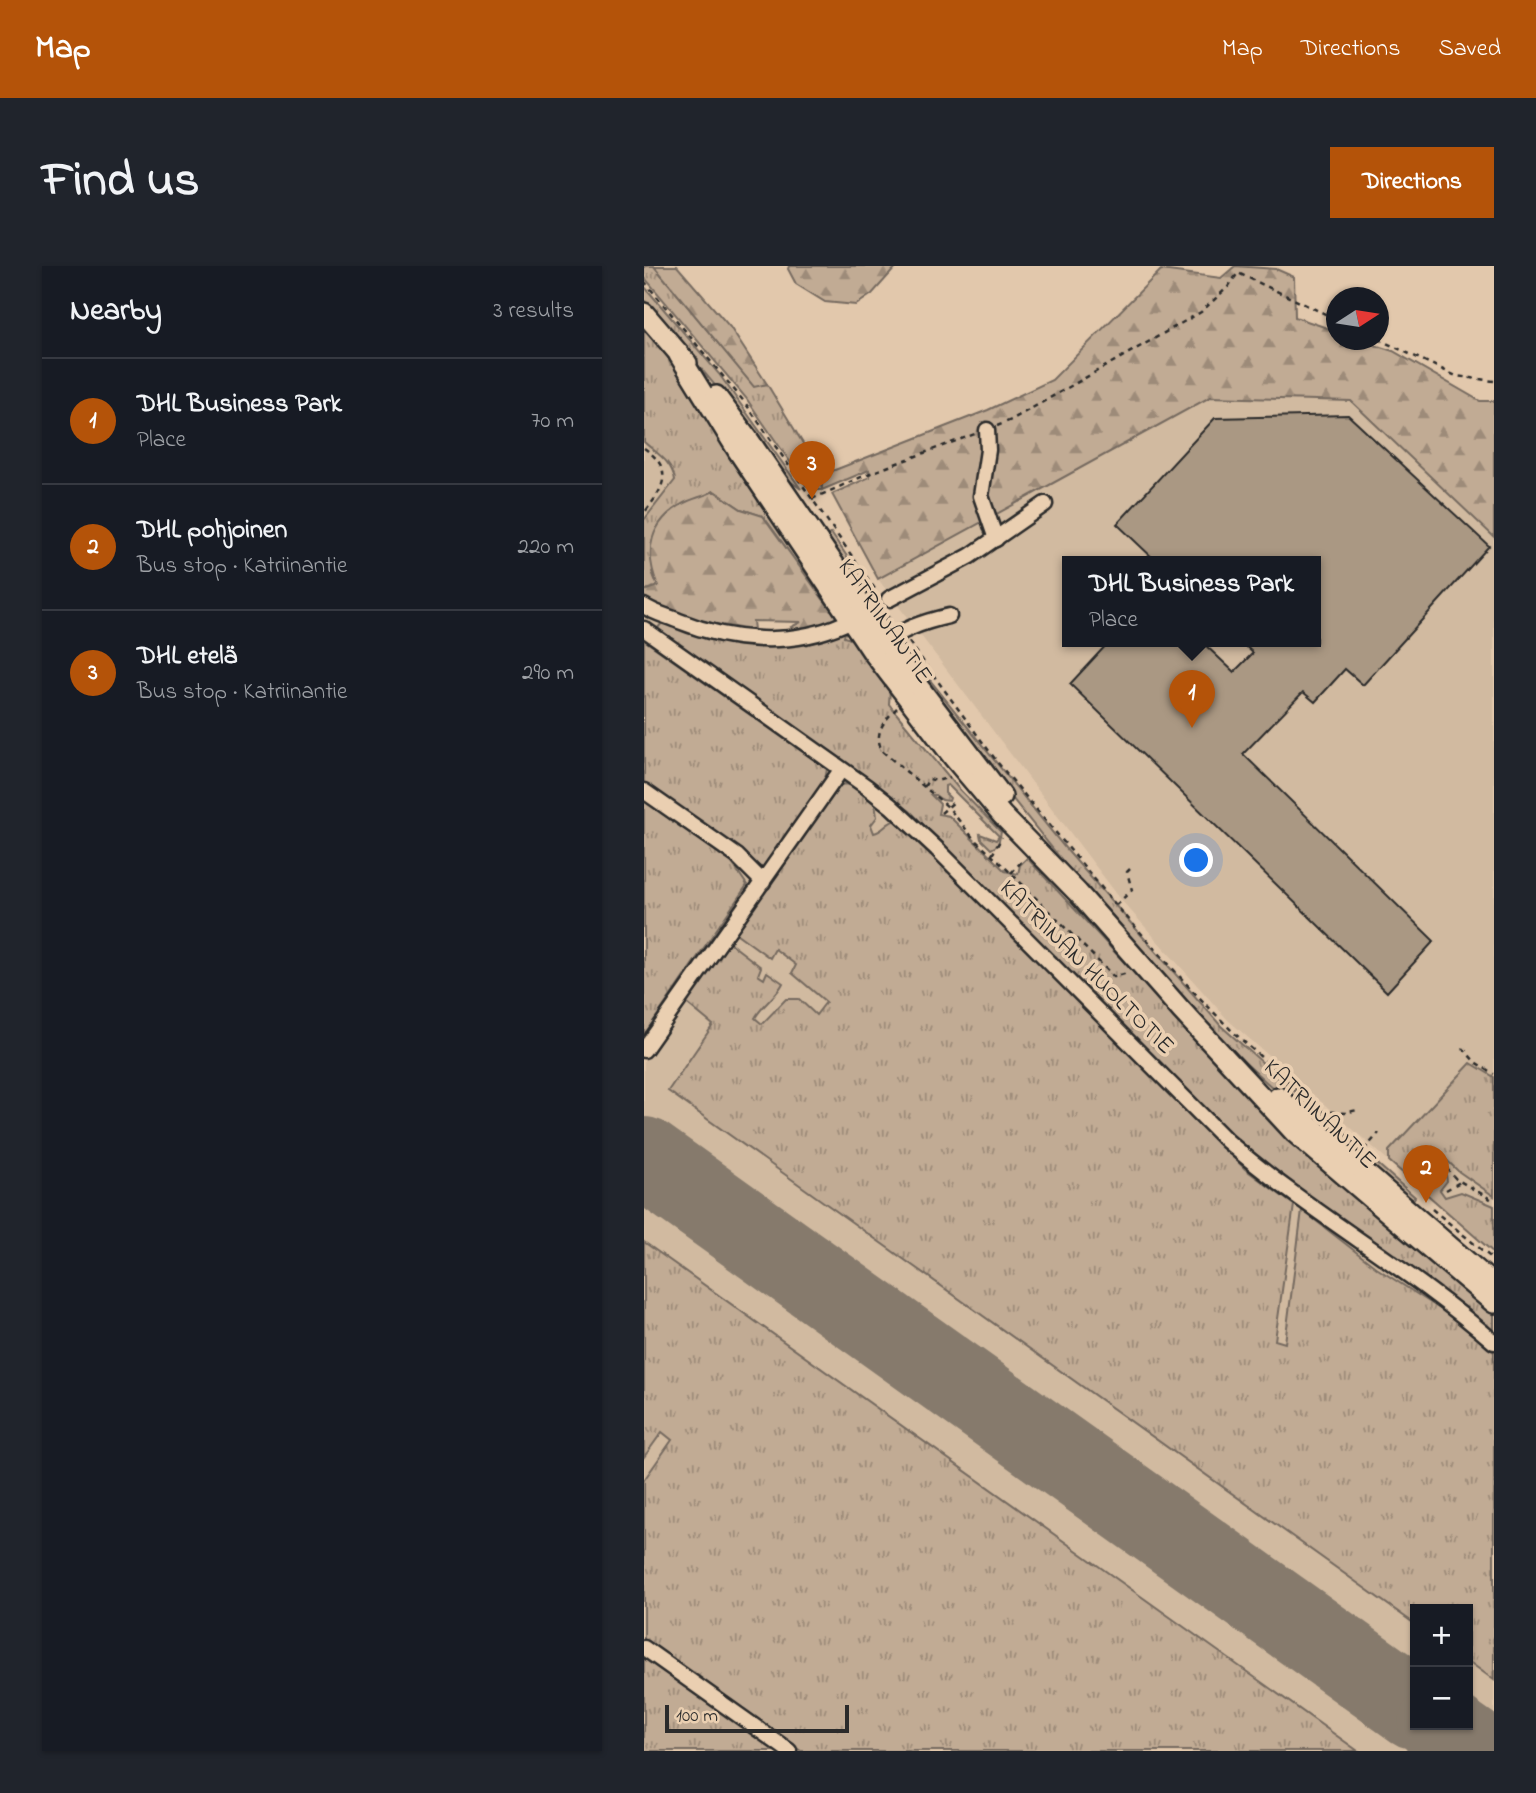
<!DOCTYPE html>
<html lang="en">
<head>
<meta charset="utf-8">
<style>
	:root { --surface:#171b24; --page:#20242c; --text:#f1f3f6; --muted:#9ea1a6; --line:#363941; --accent:#b45309 }
	body { margin:0; font-family:"Indie Flower",sans-serif; background:var(--page); color:var(--text) }
	.controls { position:absolute; right:21px; bottom:21px; display:grid; overflow:hidden; border-radius:0px; box-shadow:0 2px 5px #0004 }
	.controls button { width:63px; height:63px; display:grid; place-items:center; padding:0; border:0; border-bottom:2px solid var(--line); background:var(--surface); color:var(--text); font:35px sans-serif }
	.compass { position:absolute; left:682px; top:21px; width:63px; height:63px; border-radius:50%; background:var(--surface); box-shadow:0 2px 5px #0004; rotate:78deg }
	.scale { position:absolute; left:21px; bottom:18px; width:184px; box-sizing:border-box; padding-left:7px; border:4px solid #2b2b2b; border-top:0; font-size:19px; line-height:24px; white-space:nowrap; color:#2b2b2b; -webkit-text-stroke:5px #eacfb1; paint-order:stroke }
	.you { position:absolute; left:553px; top:595px; width:24px; height:24px; margin:-18px; border:5px solid #fff; border-radius:50%; background:#1a73e8; box-shadow:0 0 0 10px #1a73e833 }
	.badge { display:grid; place-items:center; width:46px; height:46px; border-radius:50%; background:var(--accent); color:#fff; font-size:23px; font-weight:700 }
	.pin { position:absolute; translate:-50% -58px; filter:drop-shadow(0 2px 4px #0008) }
	.pin::after { content:''; position:absolute; top:37px; width:24px; height:21px; background:inherit; clip-path:polygon(0 0,100% 0,50% 100%) }
	.popup { position:absolute; left:418px; top:290px; width:259px; height:91px; box-sizing:border-box; display:grid; place-content:center; border-radius:0px; background:var(--surface); filter:drop-shadow(0 2px 5px #0005); font-size:23px; white-space:nowrap; color:var(--muted) }
	.popup b { font-size:26px; color:var(--text) }
	.popup::after { content:''; position:absolute; left:50%; top:100%; margin-left:-14px; border:14px solid transparent; border-top-color:var(--surface) }
	.list { margin:0; padding:0; list-style:none }
	h2 { display:flex; justify-content:space-between; align-items:center; height:91px; margin:0; padding:0 28px; font-size:30px }
	h2 small { font-size:23px; font-weight:400; color:var(--muted) }
	.list li { display:grid; grid-template-columns:46px 1fr auto; gap:21px; align-items:center; box-sizing:border-box; height:126px; padding:0 28px; border-top:2px solid var(--line) }
	.list b { display:block; font-size:26px; white-space:nowrap }
	.list p { margin:0; font-size:23px; white-space:nowrap; color:var(--muted) }
	.list em { font-size:23px; font-style:normal; color:var(--muted) }
	.map { position:relative; flex:none; width:850px; height:1485px; overflow:hidden; border-radius:0px }
	header { display:flex; align-items:center; gap:42px; box-sizing:border-box; height:98px; padding:0 35px; background:var(--accent); color:#fff }
	header strong { font-size:33px }
	nav { display:flex; gap:38px; margin-inline-start:auto; font-size:24px }
	.intro { display:flex; align-items:center; justify-content:space-between; box-sizing:border-box; height:168px; padding:0 42px }
	h1 { margin:0; font-size:49px }
	.button { padding:18px 32px; border-radius:0px; background:var(--accent); color:#fff; font-size:24px; font-weight:700 }
	main { display:flex; gap:42px; padding:0 42px }
	aside { flex:1; background:var(--surface); border-radius:0px; box-shadow:0 2px 5px #0004 }
	.map>svg:first-child { display:block }
	.built { fill:#d1baa0; fill-rule:evenodd }
	.grass { fill:url(#grass-tufts); stroke:#766b60; stroke-width:2 }
	.forest { fill:url(#forest-firs); stroke:#766b60; stroke-width:2 }
	.lines { fill:none; stroke-linecap:round; stroke-linejoin:round }
	.runway { stroke:#867a6c; stroke-width:82 }
	.building { fill:#aa9883; stroke:#2b2b2b; stroke-width:2 }
	.minor-casing { stroke:#2b2b2b; stroke-width:19 }
	.major-casing { stroke:#2b2b2b; stroke-width:24 }
	.path { stroke:#2b2b2b; stroke-width:2.5; stroke-dasharray:5 5; stroke-linecap:butt }
	.minor { stroke:#eacfb1; stroke-width:14 }
	.major { stroke:#eacfb1; stroke-width:19 }
	.labels { text-anchor:middle; dominant-baseline:central; stroke-width:7; stroke-linejoin:round; paint-order:stroke }
	.street-label { font-size:24px; fill:#2b2b2b; stroke:#eacfb1 }
</style>
</head>
<body>
<header>
<strong>Map</strong>
<nav><a>Map</a><a>Directions</a><a>Saved</a></nav>
</header>
<div class="intro"><h1>Find us</h1><a class="button">Directions</a></div>
<main>
<aside>
<h2>Nearby<small>3 results</small></h2>
<ul class="list">
<li><span class="badge">1</span><div><b>DHL Business Park</b><p>Place</p></div><em>70 m</em></li>
<li><span class="badge">2</span><div><b>DHL pohjoinen</b><p>Bus stop · Katriinantie</p></div><em>220 m</em></li>
<li><span class="badge">3</span><div><b>DHL etelä</b><p>Bus stop · Katriinantie</p></div><em>290 m</em></li>
</ul>
</aside>
<div class="map">
<svg width="850" height="1485" viewBox="0 0 850 1485">
	<defs>
		<pattern id="grass-tufts" width="24" height="20" patternUnits="userSpaceOnUse" patternTransform="scale(1.75)"><rect width="24" height="20" fill="#c1ab94"/><path d="M3 7l-1-3M5 7V3M7 7l1-3M15 17l-1-3M17 17v-4M19 17l1-3" fill="none" stroke="#9d8b79"/></pattern>
		<pattern id="forest-firs" width="22" height="20" patternUnits="userSpaceOnUse" patternTransform="scale(1.75)"><rect width="22" height="20" fill="#c1ab94"/><path d="M5 1l3.5 6h-7zM16 11l3.5 6h-7z" fill="#9d8b79"/></pattern>
	</defs>
	<rect width="100%" height="100%" fill="#e2c8ac"/>
	<filter id="ink" filterUnits="userSpaceOnUse"><feTurbulence type="fractalNoise" baseFrequency=".0143" numOctaves="2"/><feDisplacementMap in="SourceGraphic" scale="14" xChannelSelector="R" yChannelSelector="G"/><feConvolveMatrix kernelMatrix="1 2 1 2 8 2 1 2 1" color-interpolation-filters="sRGB"/></filter>
	<g filter="url(#ink)">
		<g class="built">
			<path d="M566 131 707 135 850 271V987L584 754 478 635 234 313ZM424 296H672V376H424Z"/>
			<path d="M0 167 49 202 113 414 324 577 850 1063V1485H0ZM771 1343H824V1459H771Z"/>
		</g>
		<g class="grass">
			<path d="M0 0H10L110 120 123 118 178 209V224H169L162 219 102 132 0 11Z"/>
			<path d="M0 20 75 108 157 223 135 207 94 147 0 34Z"/>
			<path d="M0 61 39 111 184 333H179L119 250 97 243 70 225 65 228 8 306 14 321 0 325V254L31 214C28 195 13 188 0 176Z"/>
			<path d="M187 267 248 356C215 338 200 301 183 270Z"/>
			<path d="M18 357C37 363 56 372 75 375 118 384 162 380 202 362L200 371 210 374 246 423 245 438 252 447 315 523 357 566 354 579 347 583 337 573 336 568 352 574 355 570 304 519 301 520V527L306 532 305 535 298 534 291 529H287L296 538 294 548 305 550 361 605 374 608 376 599 383 592 492 709 650 871 776 986 850 1048V1066L810 1034 619 898 588 871 504 788 266 545 13 363Z"/>
			<path d="M0 374 183 503 181 514 118 602 0 517Z"/>
			<path d="M281 408 421 582 577 760 771 931 769 934 764 933C700 880 632 830 575 771 468 662 375 542 282 422L276 411Z"/>
			<path d="M201 518 210 520 231 537 233 551 227 559 230 567C240 565 243 555 253 554L601 903 650 939 631 1074 641 1077 658 944 734 1003 807 1050 850 1086V1414L824 1395V1343H771V1358L24 825 69 759 40 735 83 675 117 701 114 709 120 713 123 706 139 717C133 730 119 738 111 752L118 758 142 733H155L172 749 182 736 148 707 152 699 131 683 126 692 89 665 194 520Z"/>
			<path d="M0 534 88 597 103 619 0 769Z"/>
			<path d="M827 797 850 811V930L814 905 789 881 782 888 802 909 803 915 796 924 801 931 817 926 850 940V987L745 895V885Z"/>
			<path d="M0 976 714 1485H157L0 1373V1214L28 1174 18 1166 0 1191Z"/>
			<path d="M0 1388 137 1485H0Z"/>
		</g>
		<g class="forest">
			<path d="M10 0H33L86 61 123 118 110 121Z"/>
			<path d="M145 0H253L228 28 212 39 181 36 152 18 144 3Z"/>
			<path d="M591 0 632 3 650 11 651 51 692 65V74H715L749 85 836 135H850V271L707 135 566 131 234 313 188 228 226 211 225 204 178 224V209L344 144 408 114 517 4 577 12Z"/>
			<path d="M70 225 97 243 119 250 179 333 196 352 194 356 149 363 147 361 157 356 109 355 110 364C71 359 33 352 0 331V325L14 320C0 286 5 256 40 237 50 232 61 230 70 225Z"/>
		</g>
		<g class="lines">
			<g class="runway">
				<path d="M0 892 771 1442"/>
				<path d="M795 1459 832 1485"/>
			</g>
		</g>
		<path class="building" d="M704 149 845 280 719 419 701 403 671 436 659 426 599 488 790 675 743 726 426 418 465 376H558L590 406 609 387 597 376H672V296H513L473 258 571 152Z"/>
		<g class="lines">
			<g class="minor-casing">
				<g id="minor">
					<path d="M343 164 344 184 337 230 352 273"/>
					<path d="M245 333 326 290 401 238"/>
					<path d="M0 340C10 347 23 350 35 355 87 376 147 381 199 358"/>
					<path d="M0 363 223 521 247 540 293 583 583 875C667 948 766 1002 850 1076"/>
					<path d="M235 380C257 364 278 356 305 350"/>
					<path d="M0 525 93 590 119 616"/>
					<path d="M0 784 197 504"/>
					<path d="M0 1382 145 1485"/>
				</g>
			</g>
			<g class="major-casing">
				<g id="major">
					<path d="M0 47 43 97"/>
					<path d="M35 89 94 185 228 385 309 491 358 549 434 627 537 744 651 867 850 1037"/>
					<path d="M72 130 105 174 268 412 358 530"/>
					<path d="M634 831 850 1019"/>
				</g>
			</g>
			<g class="path">
				<path d="M0 15 102 138 233 326"/>
				<path d="M734 73 812 110 850 115"/>
				<path d="M353 160 367 154 557 46 584 21 594 7 692 53"/>
				<path d="M0 182C31 204 20 222 0 247"/>
				<path d="M168 233 224 208 331 168"/>
				<path d="M265 376 354 497 472 639 547 723 588 765 727 890"/>
				<path d="M253 442C241 454 229 466 238 485L304 541 330 573 367 607 470 711 483 707"/>
				<path d="M280 521 285 513 293 515 306 511"/>
				<path d="M297 547 311 535"/>
				<path d="M348 589 358 571"/>
				<path d="M367 607 379 594"/>
				<path d="M472 639 488 624 483 606 486 603"/>
				<path d="M819 782 831 796 850 808"/>
				<path d="M677 845 701 847 713 844"/>
				<path d="M720 884 735 867"/>
				<path d="M789 887 812 913 850 935"/>
				<path d="M802 924 816 916"/>
				<path d="M788 943 850 994"/>
			</g>
			<use href="#minor" class="minor"/>
			<use href="#major" class="major"/>
		</g>
	</g>
	<g class="labels">
		<g class="street-label">
			<text transform="translate(240 356) rotate(55)">KATRIINANTIE</text>
			<text transform="translate(442 702) rotate(45)">KATRIINAN HUOLTOTIE</text>
			<text transform="translate(675 849) rotate(44)">KATRIINANTIE</text>
		</g>
	</g>
</svg>
<div class="controls">
<button>+</button>
<button>−</button>
</div>
<svg class="compass" viewBox="-18 -18 36 36"><path d="M0-13l5 13h-10z" fill="#e53935"/><path d="M0 13l5-13h-10z" fill="#9ea1a6"/></svg>
<div class="scale">100 m</div>
<div class="you"></div>
<div class="pin badge" style="left:548px;top:462px">1</div>
<div class="popup"><b>DHL Business Park</b>Place</div>
<div class="pin badge" style="left:782px;top:937px">2</div>
<div class="pin badge" style="left:168px;top:233px">3</div>
</div>
</main>
</body>
</html>
